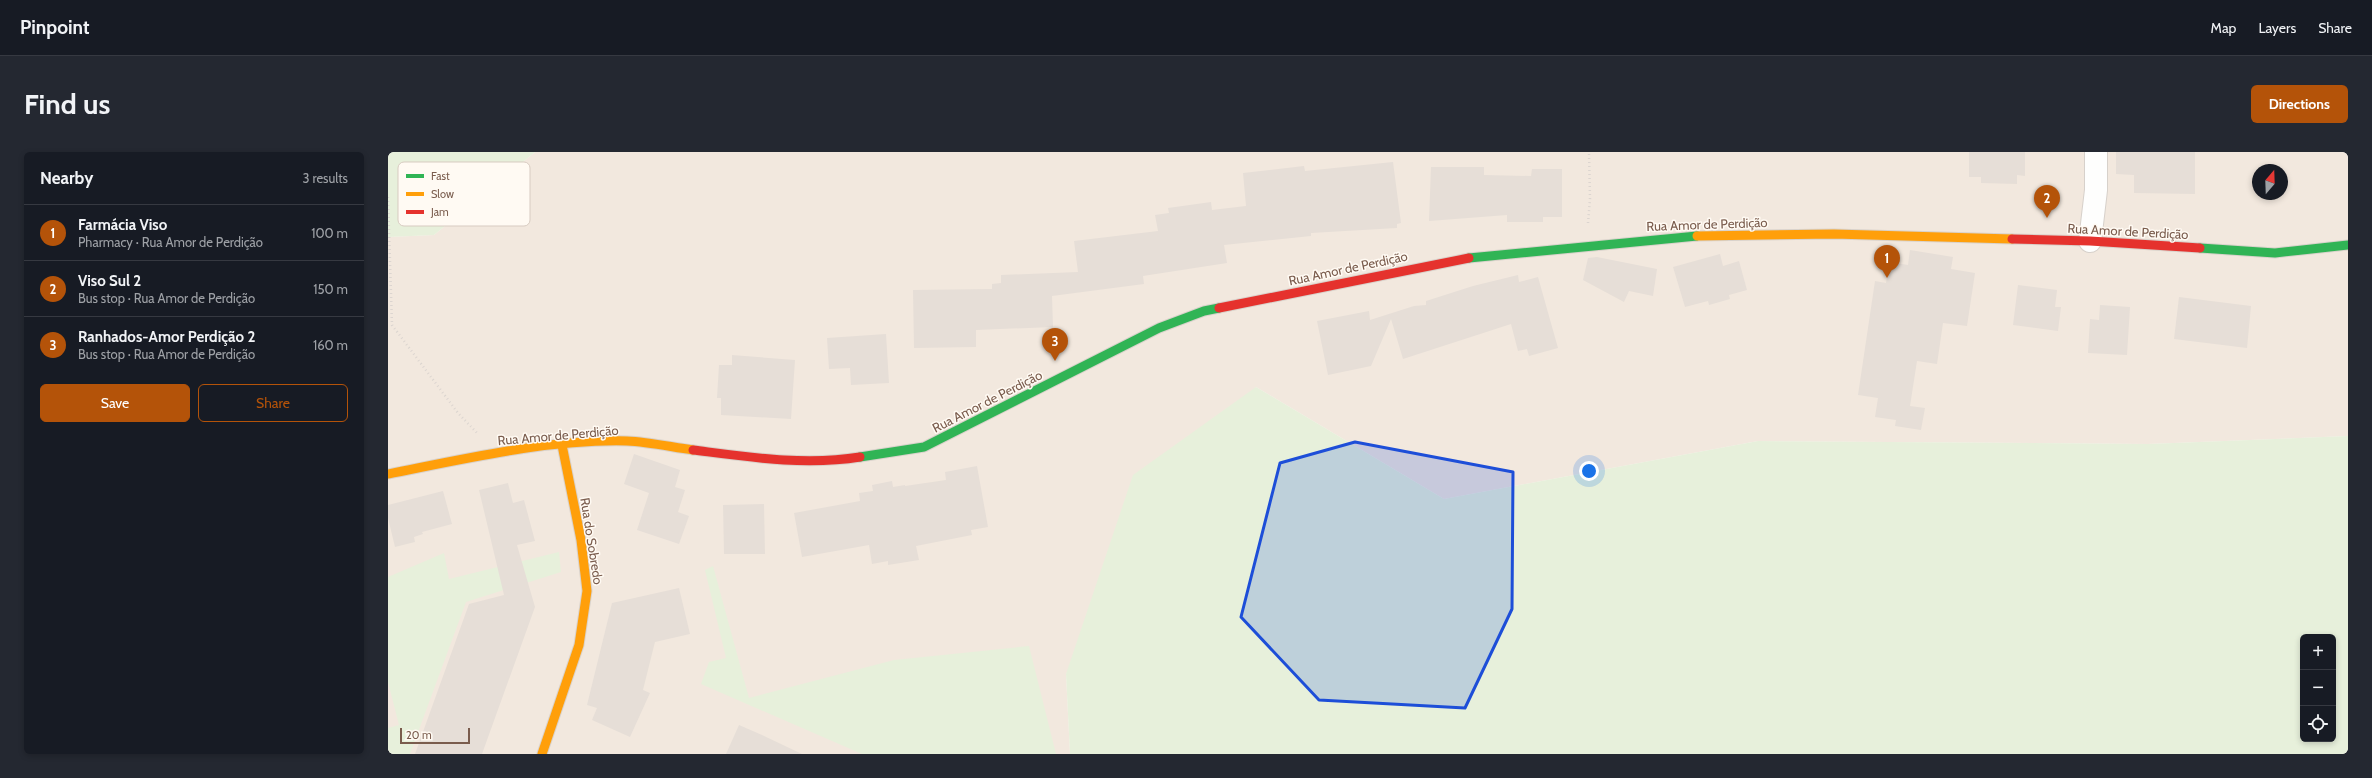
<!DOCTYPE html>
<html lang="en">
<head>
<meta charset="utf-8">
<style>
	:root { --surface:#171b24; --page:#242831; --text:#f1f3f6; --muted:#9ea1a6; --line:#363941; --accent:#b45309 }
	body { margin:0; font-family:Cabin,sans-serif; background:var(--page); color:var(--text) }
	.controls { position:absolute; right:12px; bottom:12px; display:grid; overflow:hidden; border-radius:6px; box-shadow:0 2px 6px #0003 }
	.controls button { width:36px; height:36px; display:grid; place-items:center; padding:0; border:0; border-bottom:1px solid var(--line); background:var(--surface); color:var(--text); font:20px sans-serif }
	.compass { position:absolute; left:1864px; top:12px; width:36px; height:36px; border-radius:50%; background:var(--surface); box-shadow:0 2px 6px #0003; rotate:19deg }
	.scale { position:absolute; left:12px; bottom:10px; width:70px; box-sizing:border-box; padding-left:4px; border:2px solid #7a5c4d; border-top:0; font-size:11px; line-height:14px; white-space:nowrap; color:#7a5c4d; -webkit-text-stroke:3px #fffaf3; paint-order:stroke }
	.you { position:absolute; left:1201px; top:319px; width:14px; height:14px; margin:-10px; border:3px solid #fff; border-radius:50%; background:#1a73e8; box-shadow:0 0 0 6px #1a73e833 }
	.badge { display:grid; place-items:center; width:26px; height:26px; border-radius:50%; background:var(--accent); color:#fff; font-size:13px; font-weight:700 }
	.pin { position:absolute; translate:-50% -33px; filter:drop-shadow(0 1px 2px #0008) }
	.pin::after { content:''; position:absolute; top:21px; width:14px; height:12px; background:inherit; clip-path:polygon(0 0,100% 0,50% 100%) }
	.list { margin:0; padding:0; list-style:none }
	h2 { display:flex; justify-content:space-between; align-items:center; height:52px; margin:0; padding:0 16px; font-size:17px }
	h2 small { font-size:13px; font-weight:400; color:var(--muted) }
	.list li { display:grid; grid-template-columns:26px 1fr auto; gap:12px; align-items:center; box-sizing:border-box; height:56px; padding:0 16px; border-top:1px solid var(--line) }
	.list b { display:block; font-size:15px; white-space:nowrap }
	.list p { margin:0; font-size:13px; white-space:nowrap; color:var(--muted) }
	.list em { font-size:13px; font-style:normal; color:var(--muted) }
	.actions { display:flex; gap:8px; padding:12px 16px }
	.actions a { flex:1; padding:9px 0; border:1px solid var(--accent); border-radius:6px; text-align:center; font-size:14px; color:var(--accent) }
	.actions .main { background:var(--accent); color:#fff }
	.icon { flex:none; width:22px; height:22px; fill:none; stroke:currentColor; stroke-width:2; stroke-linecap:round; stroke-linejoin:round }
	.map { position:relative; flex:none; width:1960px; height:602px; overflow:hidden; border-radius:6px }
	header { display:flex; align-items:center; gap:24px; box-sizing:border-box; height:56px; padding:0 20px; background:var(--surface); border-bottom:1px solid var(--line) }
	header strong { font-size:19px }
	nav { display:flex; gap:22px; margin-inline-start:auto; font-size:14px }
	.intro { display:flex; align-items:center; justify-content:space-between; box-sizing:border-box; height:96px; padding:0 24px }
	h1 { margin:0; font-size:28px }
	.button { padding:10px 18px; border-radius:6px; background:var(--accent); color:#fff; font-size:14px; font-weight:700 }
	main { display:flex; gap:24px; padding:0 24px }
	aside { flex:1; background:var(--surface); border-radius:6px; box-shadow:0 2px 6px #0003 }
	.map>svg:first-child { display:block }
	.residential { fill:#f2e8de; fill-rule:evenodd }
	.green { fill:#e7f0db; fill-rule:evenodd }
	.building { fill:#e6ded7 }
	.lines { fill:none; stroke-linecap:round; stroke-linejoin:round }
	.street-casing { stroke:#d7d1cb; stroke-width:24 }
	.fast-casing { stroke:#d9d2cb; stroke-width:11 }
	.slow-casing { stroke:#d9d2cb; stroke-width:11 }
	.jam-casing { stroke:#d9d2cb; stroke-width:11 }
	.path { stroke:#dcd5d0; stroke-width:2.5; stroke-dasharray:1 3; stroke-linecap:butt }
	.street { stroke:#fefefd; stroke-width:22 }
	.fast { stroke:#30b455; stroke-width:9 }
	.slow { stroke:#ff9f0a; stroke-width:9 }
	.jam { stroke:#e5322d; stroke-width:9 }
	.marked { fill:#1d4ed8; fill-opacity:0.2; stroke:#1d4ed8; stroke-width:3; stroke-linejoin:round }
	.labels { text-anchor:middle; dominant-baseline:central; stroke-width:3; stroke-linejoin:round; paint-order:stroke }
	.street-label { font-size:13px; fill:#7a5c4d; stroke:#fffaf3 }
	.key { fill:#fffaf3; stroke:#d7cbc1; stroke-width:1 }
	.key-label { font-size:11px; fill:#7a5c4d }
</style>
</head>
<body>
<header>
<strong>Pinpoint</strong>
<nav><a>Map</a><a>Layers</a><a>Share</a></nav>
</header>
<div class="intro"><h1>Find us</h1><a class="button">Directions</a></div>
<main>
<aside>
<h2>Nearby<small>3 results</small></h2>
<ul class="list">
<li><span class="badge">1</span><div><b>Farmácia Viso</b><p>Pharmacy · Rua Amor de Perdição</p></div><em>100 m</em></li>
<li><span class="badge">2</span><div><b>Viso Sul 2</b><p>Bus stop · Rua Amor de Perdição</p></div><em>150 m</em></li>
<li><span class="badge">3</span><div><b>Ranhados-Amor Perdição 2</b><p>Bus stop · Rua Amor de Perdição</p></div><em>160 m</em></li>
</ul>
<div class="actions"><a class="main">Save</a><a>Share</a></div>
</aside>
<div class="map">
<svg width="1960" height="602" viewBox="0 0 1960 602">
	<rect width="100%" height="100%" fill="#f9f5f0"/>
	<path class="residential" d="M147 0H1960V284L1760 292 1370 289 1056 347 868 235 678 522 682 602H0V85L46 83ZM1870 18H1894V42H1870Z"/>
	<g class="green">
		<path d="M0 0H147L46 83 0 85Z"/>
		<path d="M868 235 1056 347 1370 289 1760 292 1960 284V602H682L678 522 745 323ZM1915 485H1945V587H1915Z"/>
		<path d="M171 400 173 420 78 450 22 602H0V576L11 573 0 530V425L56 401 61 427Z"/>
		<path d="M325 414 361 546 506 508 641 494 668 602H474L313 532 321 510 338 506 317 418Z"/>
	</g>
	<g class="building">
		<path d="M1581 0H1637V24L1629 23V32L1593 31V25H1581Z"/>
		<path d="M1728 0H1807V42L1746 41V23L1728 22Z"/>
		<path d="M1005 10 1013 71 1009 72V76L923 81V84L836 93 839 111 755 124 756 132 664 144 665 175 588 178V195L526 196 525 138 604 137V132L613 131V123L690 120 686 89 770 79 767 63 781 61 780 56 823 50 824 58 858 54 855 21 916 14 917 19Z"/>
		<path d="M1043 15H1096V23L1143 24 1144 17H1174V65H1155V70H1119V63L1041 69Z"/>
		<path d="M1522 98 1565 105 1563 117 1587 121 1579 174 1555 171 1549 212 1529 209 1522 254 1537 256 1533 278 1507 274 1508 268 1487 265 1490 246 1470 243 1487 129 1498 131 1501 110 1520 113Z"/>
		<path d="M1332 102 1335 114 1351 109 1359 138 1341 143 1342 147 1321 153 1320 149 1297 155 1285 115Z"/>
		<path d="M1209 105 1269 117 1265 144 1241 139 1236 150 1195 128 1200 106Z"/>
		<path d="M1130 123 1131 130 1150 125 1170 196 1141 204 1139 197 1130 199 1123 172 1015 207 1003 167 983 214 940 223 929 169 981 159 982 168 1026 154 1038 153V149L1085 134Z"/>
		<path d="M1630 133 1669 138 1667 155H1673L1670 179 1625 173Z"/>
		<path d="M1791 145 1863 154 1859 196 1786 187Z"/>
		<path d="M1712 153 1742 155 1739 203 1700 201 1702 167 1711 168Z"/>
		<path d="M498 182 501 231 463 233 462 216 441 217 439 186Z"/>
		<path d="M344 203 407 208 403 267 333 263V246H329L331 213H344Z"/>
		<path d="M246 302 292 318 287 335 297 338 290 360 301 364 291 392 249 378 261 341 236 332Z"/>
		<path d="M589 314 600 375 583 378 584 383 528 394 531 408 500 413V409L484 412 481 393 414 405 406 361 472 349 471 341 485 339 484 333 504 329 505 335 517 333V334L558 328 557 320Z"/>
		<path d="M120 331 125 351 136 348 147 389 129 393 147 455 94 602H27L81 452 116 443 91 338Z"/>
		<path d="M55 339 64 372 34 380 35 382 26 385 27 390 7 395 0 366V353Z"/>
		<path d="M376 352 377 402H336L335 353Z"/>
		<path d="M291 436 302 482 267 490 255 538 262 541 242 585 204 568 209 556 199 553 224 451Z"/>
		<path d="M351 573 374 583 414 602H338Z"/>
	</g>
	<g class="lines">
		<g class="street-casing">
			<path id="street" d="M1702 89 1708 38V0"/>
		</g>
		<g class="fast-casing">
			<g id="fast">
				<path d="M1812 96 1887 101 1960 93"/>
				<path d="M1081 106 1309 84"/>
				<path d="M472 305 536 295 771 176 816 159 831 156"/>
			</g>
		</g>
		<g class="slow-casing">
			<g id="slow">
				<path d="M1309 84 1446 82 1624 87"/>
				<path d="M0 322C76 307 161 287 239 289 261 290 283 295 305 298"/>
				<path d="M154 602 191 493 199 439 193 388 174 293"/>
			</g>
		</g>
		<g class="jam-casing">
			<g id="jam">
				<path d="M1624 87 1702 89 1812 96"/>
				<path d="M831 156 1081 106"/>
				<path d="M305 298C360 305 417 314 472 305"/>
			</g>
		</g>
		<g class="path">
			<path d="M0 45 4 173 70 261 90 282"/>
			<path d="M1200 71 1202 47 1201 0"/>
		</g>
		<use href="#street" class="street"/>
		<use href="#fast" class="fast"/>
		<use href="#slow" class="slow"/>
		<use href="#jam" class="jam"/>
	</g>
	<path class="marked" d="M967 290 1125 320 1124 457 1077 556 931 548 853 465 892 311Z"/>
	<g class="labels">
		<g class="street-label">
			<text transform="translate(1319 72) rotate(-2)">Rua Amor de Perdição</text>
			<text transform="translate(1740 79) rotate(3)">Rua Amor de Perdição</text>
			<text transform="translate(960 116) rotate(-12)">Rua Amor de Perdição</text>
			<text transform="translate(599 249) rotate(-27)">Rua Amor de Perdição</text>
			<text transform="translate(170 283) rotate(-5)">Rua Amor de Perdição</text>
			<text transform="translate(204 389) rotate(81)">Rua do Sobredo</text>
		</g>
	</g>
	<rect x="10" y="10" width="132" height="64" rx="6" class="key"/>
	<rect x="18" y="22" width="18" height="4" fill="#30b455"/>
	<rect x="18" y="40" width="18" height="4" fill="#ff9f0a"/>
	<rect x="18" y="58" width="18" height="4" fill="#e5322d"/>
	<g class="key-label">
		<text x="43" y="28">Fast</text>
		<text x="43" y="46">Slow</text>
		<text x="43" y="64">Jam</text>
	</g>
</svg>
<div class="controls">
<button>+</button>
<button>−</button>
<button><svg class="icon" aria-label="locate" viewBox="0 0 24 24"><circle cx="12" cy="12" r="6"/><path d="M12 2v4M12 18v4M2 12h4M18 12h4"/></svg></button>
</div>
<svg class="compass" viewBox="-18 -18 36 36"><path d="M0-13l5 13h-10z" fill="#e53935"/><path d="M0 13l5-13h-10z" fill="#9ea1a6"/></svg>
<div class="scale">20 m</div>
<div class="you"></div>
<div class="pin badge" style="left:1499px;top:126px">1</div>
<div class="pin badge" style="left:1659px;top:66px">2</div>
<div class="pin badge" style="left:667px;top:209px">3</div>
</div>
</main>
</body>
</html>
